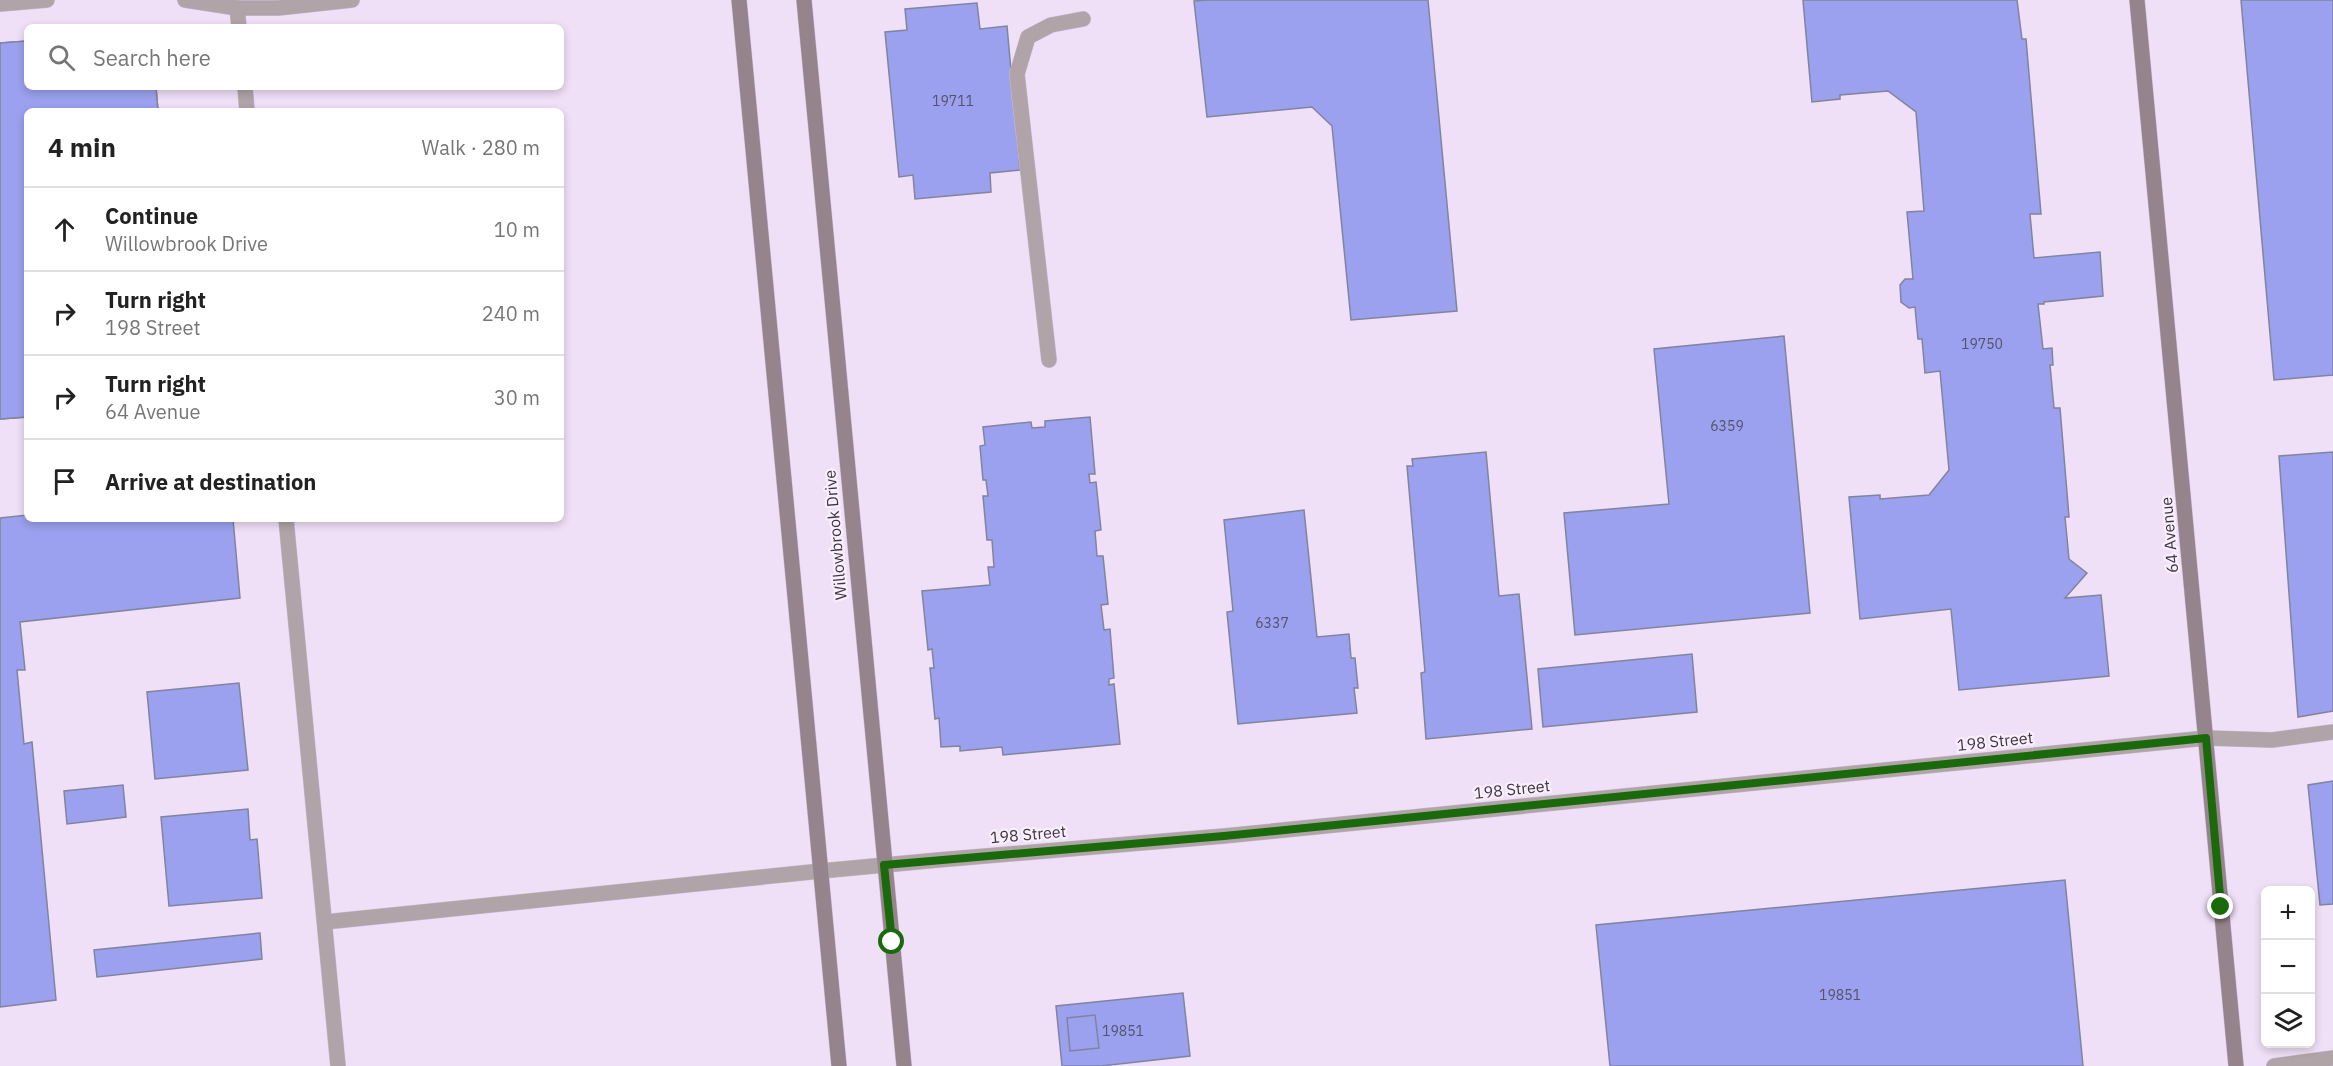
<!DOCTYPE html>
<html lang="en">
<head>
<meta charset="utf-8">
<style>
	:root { --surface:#fff; --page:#f6f6f6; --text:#222; --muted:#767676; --line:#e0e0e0 }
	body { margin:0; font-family:"IBM Plex Sans",sans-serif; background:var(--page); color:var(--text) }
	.controls { position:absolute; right:18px; bottom:18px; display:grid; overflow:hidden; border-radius:9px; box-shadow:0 3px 9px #0003 }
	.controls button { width:54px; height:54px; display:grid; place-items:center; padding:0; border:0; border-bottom:2px solid var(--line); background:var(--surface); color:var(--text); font:30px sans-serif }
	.stop { position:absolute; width:18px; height:18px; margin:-14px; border:4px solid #1a690b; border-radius:50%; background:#fff }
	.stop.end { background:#1a690b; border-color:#fff; box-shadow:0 2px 6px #0008 }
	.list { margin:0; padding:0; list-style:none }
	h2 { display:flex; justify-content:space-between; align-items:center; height:78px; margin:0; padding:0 24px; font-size:26px }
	h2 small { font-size:20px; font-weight:400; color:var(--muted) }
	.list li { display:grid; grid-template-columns:39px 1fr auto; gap:18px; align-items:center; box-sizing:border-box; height:84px; padding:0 24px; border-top:2px solid var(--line) }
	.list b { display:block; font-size:22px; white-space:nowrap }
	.list p { margin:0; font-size:20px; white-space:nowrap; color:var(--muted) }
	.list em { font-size:20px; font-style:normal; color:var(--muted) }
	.icon { flex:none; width:33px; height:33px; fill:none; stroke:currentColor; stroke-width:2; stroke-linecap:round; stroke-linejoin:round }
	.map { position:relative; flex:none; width:2333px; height:1066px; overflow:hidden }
	.search { position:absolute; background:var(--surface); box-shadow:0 3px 9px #0003; left:24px; top:24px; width:540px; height:66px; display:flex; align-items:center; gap:15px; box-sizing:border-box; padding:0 21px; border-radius:9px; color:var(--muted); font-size:22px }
	.panel { position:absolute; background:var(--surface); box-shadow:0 3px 9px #0003; left:24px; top:108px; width:540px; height:414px; border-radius:9px }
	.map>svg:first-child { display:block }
	.building { fill:#9ba1ee; stroke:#81849c; stroke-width:1.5 }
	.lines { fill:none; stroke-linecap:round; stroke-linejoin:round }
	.service-casing { stroke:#ccbdd3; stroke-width:16 }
	.tertiary-casing { stroke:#ccbdd3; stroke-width:16 }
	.secondary-casing { stroke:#ccbdd3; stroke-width:16 }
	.service { stroke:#b0a4a9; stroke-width:15 }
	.tertiary { stroke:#b0a4a9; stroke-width:15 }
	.secondary { stroke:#96848c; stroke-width:15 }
	.route { stroke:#1a690b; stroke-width:8 }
	.labels { text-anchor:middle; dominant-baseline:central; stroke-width:4.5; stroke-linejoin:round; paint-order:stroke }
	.number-label { font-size:14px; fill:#55526c }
	.street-label { font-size:16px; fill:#3e3741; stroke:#f9effe }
</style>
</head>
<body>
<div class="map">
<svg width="2333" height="1066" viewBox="0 0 2333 1066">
	<rect width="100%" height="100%" fill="#efdff7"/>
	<g class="building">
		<path d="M1207 0H1428L1457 311 1351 320 1332 126 1312 107 1207 117 1194 1Z"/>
		<path d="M1803 0H2017L2022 39H2026L2041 214H2030L2034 258 2100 252 2103 296 2044 302V304H2038L2043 349 2052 348 2053 365H2050L2054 408H2060L2069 517H2065L2069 559 2087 573 2065 598 2101 595 2109 676 1959 690 1951 609 1860 619 1849 497 1880 495V499L1929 495 1949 470 1940 371 1925 373 1922 339H1918L1915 307 1909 308 1901 302 1900 285 1905 279H1913L1907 212 1924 211 1916 112 1888 91 1840 95V99L1812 102Z"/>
		<path d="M2241 0H2333V375L2274 380Z"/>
		<path d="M977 3 980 29 1007 26 1020 170 990 173 991 192 915 199 913 175 899 177 885 32 907 30 905 9Z"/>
		<path d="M27 41V87H156L158 111H27V417L0 419V43Z"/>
		<path d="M27 41V87H156L158 111H27V417L0 419V43Z"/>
		<path d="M1784 336 1810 613 1575 635 1564 513 1669 504 1654 349Z"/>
		<path d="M1090 417 1095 474H1089L1090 483 1096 482 1101 530 1095 531 1097 556H1103L1108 604 1101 605 1104 630 1110 629 1114 678 1109 679V685L1114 684 1120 744 1003 755 1002 747 960 751V746L941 747 939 718 935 719 930 668H934L932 649 928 650 922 591 990 585 988 567H994L992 540H987L983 496H988L986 480H983L980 446 985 445 983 427 1031 422 1032 428 1045 427V421Z"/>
		<path d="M1486 452 1499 596 1519 594 1532 729 1426 739 1421 673 1425 672 1407 466H1413L1412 459Z"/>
		<path d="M2333 452V711L2298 717 2279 456Z"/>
		<path d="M1304 510 1317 637 1349 634 1351 658H1355L1358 688H1354L1357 713 1238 724 1227 612 1233 611 1224 520Z"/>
		<path d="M27 515V519H233L240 598 20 622 25 670H17L24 744 32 742 56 1000 0 1007V518Z"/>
		<path d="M1692 654 1697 712 1543 727 1538 669Z"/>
		<path d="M239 683 248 770 155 779 147 692Z"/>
		<path d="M2333 781V904L2320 905 2308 785Z"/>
		<path d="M123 785 126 817 67 824 64 791Z"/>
		<path d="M248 809 250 840 257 839 262 898 169 906 161 817Z"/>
		<path d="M2065 880 2083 1066H1610L1596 925Z"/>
		<path d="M260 933 262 959 97 977 94 950Z"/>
		<path d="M1183 993 1190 1056 1101 1066H1062L1056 1006Z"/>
		<path d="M1095 1015 1099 1048 1070 1051 1067 1018Z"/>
	</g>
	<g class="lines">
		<g class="service-casing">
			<g id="service">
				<path d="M185 0 237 8H278L352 0"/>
				<path d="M0 4 47 0"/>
				<path d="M237 8 239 27"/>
				<path d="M245 87 247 111"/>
				<path d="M1049 360 1017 74 1028 37 1051 25 1083 19"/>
				<path d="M286 519 338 1066"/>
				<path d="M2206 738 2272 740 2333 732"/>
				<path d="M325 922 821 871"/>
				<path d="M2274 1066 2333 1058"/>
			</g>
		</g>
		<g class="tertiary-casing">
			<path id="tertiary" d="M821 871 938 860 1224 836 2206 738"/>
		</g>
		<g class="secondary-casing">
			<g id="secondary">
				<path d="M739 0 839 1066"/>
				<path d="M804 0 904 1066"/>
				<path d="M2137 0 2236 1066"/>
			</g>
		</g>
		<use href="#service" class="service"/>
		<use href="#tertiary" class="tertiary"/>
		<use href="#secondary" class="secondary"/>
	</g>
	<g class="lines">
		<path class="route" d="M892 942 884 865 1224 836 2206 738 2221 907"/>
	</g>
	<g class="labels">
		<g class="number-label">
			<text x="953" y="101">19711</text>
			<text x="1982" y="344">19750</text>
			<text x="1727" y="426">6359</text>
			<text x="1272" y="623">6337</text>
			<text x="1840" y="995">19851</text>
			<text x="1123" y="1031">19851</text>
		</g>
		<g class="street-label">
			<text transform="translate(835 535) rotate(-95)">Willowbrook Drive</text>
			<text transform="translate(2169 535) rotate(-95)">64 Avenue</text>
			<text transform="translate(1995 741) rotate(-6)">198 Street</text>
			<text transform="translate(1512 789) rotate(-6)">198 Street</text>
			<text transform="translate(1028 834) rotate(-5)">198 Street</text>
		</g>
	</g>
</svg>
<div class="controls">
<button>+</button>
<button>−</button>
<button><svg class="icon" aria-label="layers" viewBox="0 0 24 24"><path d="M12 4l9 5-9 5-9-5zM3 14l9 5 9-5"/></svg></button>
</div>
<div class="stop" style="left:892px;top:942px"></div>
<div class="stop end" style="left:2221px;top:907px"></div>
<div class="search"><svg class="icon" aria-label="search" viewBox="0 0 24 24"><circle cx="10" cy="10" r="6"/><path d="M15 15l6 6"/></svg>Search here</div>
<section class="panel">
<h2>4 min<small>Walk · 280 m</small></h2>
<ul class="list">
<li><svg class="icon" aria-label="ahead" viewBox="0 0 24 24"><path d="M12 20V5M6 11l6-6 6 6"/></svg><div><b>Continue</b><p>Willowbrook Drive</p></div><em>10 m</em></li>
<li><svg class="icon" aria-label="right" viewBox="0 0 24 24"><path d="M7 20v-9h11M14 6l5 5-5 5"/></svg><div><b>Turn right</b><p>198 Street</p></div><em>240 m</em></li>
<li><svg class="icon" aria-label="right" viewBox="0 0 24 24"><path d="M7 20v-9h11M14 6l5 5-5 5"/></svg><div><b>Turn right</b><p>64 Avenue</p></div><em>30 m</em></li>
<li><svg class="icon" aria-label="arrive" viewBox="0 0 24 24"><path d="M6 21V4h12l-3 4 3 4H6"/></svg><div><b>Arrive at destination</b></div></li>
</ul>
</section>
</div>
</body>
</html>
